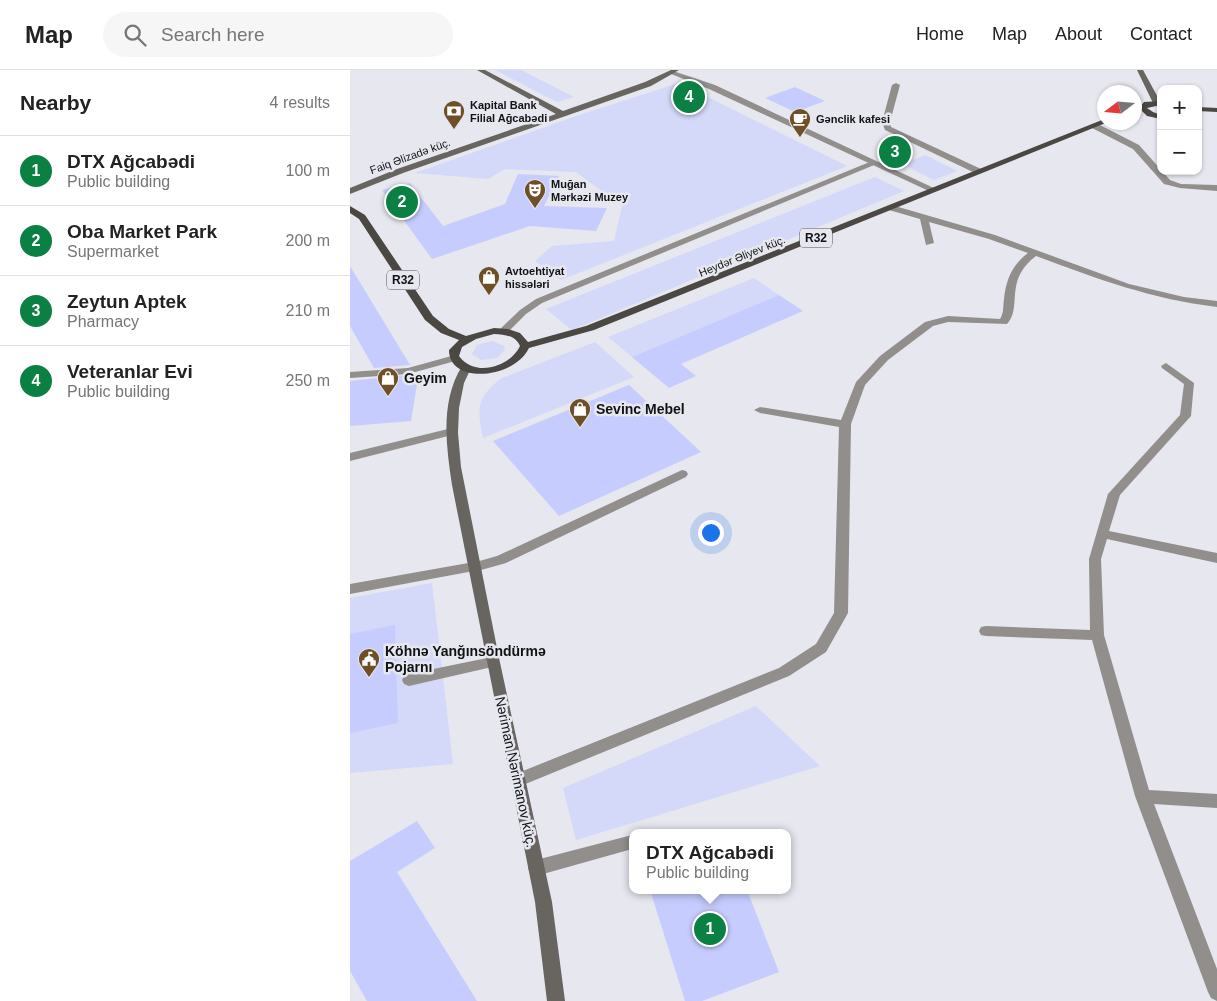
<!DOCTYPE html>
<html lang="en">
<head>
<meta charset="utf-8">
<style>
	:root { --surface:#fff; --page:#f6f6f6; --text:#222; --muted:#767676; --line:#e0e0e0; --accent:#0b8043 }
	body { margin:0; font-family:Arial,sans-serif; background:var(--page); color:var(--text) }
	.controls { position:absolute; right:15px; top:15px; display:grid; overflow:hidden; border-radius:10px; box-shadow:0 1px 4px #0004 }
	.controls button { width:45px; height:45px; display:grid; place-items:center; padding:0; border:0; border-bottom:1px solid var(--line); background:var(--surface); color:var(--text); font:25px sans-serif }
	.compass { position:absolute; left:747px; top:15px; width:45px; height:45px; border-radius:50%; background:var(--surface); box-shadow:0 1px 4px #0004; rotate:254deg }
	.you { position:absolute; left:360px; top:462px; width:18px; height:18px; margin:-12px; border:4px solid #fff; border-radius:50%; background:#1a73e8; box-shadow:0 0 0 8px #1a73e833 }
	.badge { display:grid; place-items:center; width:32px; height:32px; border-radius:50%; background:var(--accent); color:#fff; font-size:16px; font-weight:700 }
	.pin { position:absolute; translate:-50% -50%; border:2px solid #fff; box-shadow:0 1px 5px #0006 }
	.popup { position:absolute; left:279px; top:759px; width:162px; height:65px; box-sizing:border-box; display:grid; place-content:center; border-radius:10px; background:var(--surface); filter:drop-shadow(0 1px 4px #0005); font-size:16px; white-space:nowrap; color:var(--muted) }
	.popup b { font-size:19px; color:var(--text) }
	.popup::after { content:''; position:absolute; left:50%; top:100%; margin-left:-10px; border:10px solid transparent; border-top-color:var(--surface) }
	.list { margin:0; padding:0; list-style:none }
	h2 { display:flex; justify-content:space-between; align-items:center; height:65px; margin:0; padding:0 20px; font-size:21px }
	h2 small { font-size:16px; font-weight:400; color:var(--muted) }
	.list li { display:grid; grid-template-columns:32px 1fr auto; gap:15px; align-items:center; box-sizing:border-box; height:70px; padding:0 20px; border-top:1px solid var(--line) }
	.list b { display:block; font-size:19px; white-space:nowrap }
	.list p { margin:0; font-size:16px; white-space:nowrap; color:var(--muted) }
	.list em { font-size:16px; font-style:normal; color:var(--muted) }
	.icon { flex:none; width:28px; height:28px; fill:none; stroke:currentColor; stroke-width:2; stroke-linecap:round; stroke-linejoin:round }
	.map { position:relative; flex:none; width:867px; height:931px; overflow:hidden }
	header { display:flex; align-items:center; gap:30px; box-sizing:border-box; height:70px; padding:0 25px; background:var(--surface); border-bottom:1px solid var(--line) }
	header strong { font-size:24px }
	nav { display:flex; gap:28px; margin-inline-start:auto; font-size:18px }
	.search { width:350px; height:45px; background:var(--page); display:flex; align-items:center; gap:12px; box-sizing:border-box; padding:0 18px; border-radius:28px; color:var(--muted); font-size:19px }
	main { display:flex }
	aside { flex:1; background:var(--surface) }
	.map>svg:first-child { display:block }
	.green { fill:#d4d8f9 }
	.building { fill:#c7ccff }
	.lines { fill:none; stroke-linecap:round; stroke-linejoin:round }
	.lane { fill:#918e8c; fill-rule:evenodd }
	.street { fill:#918e8c; fill-rule:evenodd }
	.secondary { fill:#686460; fill-rule:evenodd }
	.primary { fill:#4b4742; fill-rule:evenodd }
	.labels { text-anchor:middle; dominant-baseline:central; stroke-width:5; stroke-linejoin:round; paint-order:stroke }
	.far-poi-label { font-size:11px; font-weight:bold; fill:#111214; stroke:#e6e7ef; text-anchor:start }
	.far-street-label { font-size:11px; fill:#111214; stroke:#e6e7ef }
	.shield { fill:#e6e7ef; stroke:#515256; stroke-width:1 }
	.shield-label { font-size:12px; font-weight:bold; fill:#111214 }
	.poi-label { font-size:14px; font-weight:bold; fill:#111214; stroke:#e6e7ef; text-anchor:start }
	.street-label { font-size:14px; fill:#111214; stroke:#e6e7ef }
</style>
</head>
<body>
<header>
<strong>Map</strong>
<div class="search"><svg class="icon" aria-label="search" viewBox="0 0 24 24"><circle cx="10" cy="10" r="6"/><path d="M15 15l6 6"/></svg>Search here</div>
<nav><a>Home</a><a>Map</a><a>About</a><a>Contact</a></nav>
</header>
<main>
<aside>
<h2>Nearby<small>4 results</small></h2>
<ul class="list">
<li><span class="badge">1</span><div><b>DTX Ağcabədi</b><p>Public building</p></div><em>100 m</em></li>
<li><span class="badge">2</span><div><b>Oba Market Park</b><p>Supermarket</p></div><em>200 m</em></li>
<li><span class="badge">3</span><div><b>Zeytun Aptek</b><p>Pharmacy</p></div><em>210 m</em></li>
<li><span class="badge">4</span><div><b>Veteranlar Evi</b><p>Public building</p></div><em>250 m</em></li>
</ul>
</aside>
<div class="map">
<svg width="867" height="931" viewBox="0 0 867 931">
	<rect width="100%" height="100%" fill="#e6e7ef"/>
	<g class="green">
		<path d="M145 0H171L224 27 207 32Z"/>
		<path d="M329 13 497 96 211 210 185 191 202 176 264 171 272 136 226 102 155 99 138 109 65 103 232 44Z"/>
		<path d="M575 85 607 101 584 110 552 94Z"/>
		<path d="M525 107 554 121 222 260 196 239Z"/>
		<path d="M404 208 429 225 282 287 258 267Z"/>
		<path d="M142 271 154 276 155 280 147 288 131 290 122 284 127 275Z"/>
		<path d="M245 272 284 307 133 368C127 339 126 327 152 308Z"/>
		<path d="M82 513 103 694 0 703V528Z"/>
		<path d="M406 636 470 696 226 770 213 718Z"/>
	</g>
	<g class="building">
		<path d="M445 17 475 31 445 42 415 28Z"/>
		<path d="M168 104 209 106 194 136 257 138 246 161 180 156 82 189 32 120 60 113 93 156 155 134Z"/>
		<path d="M0 196 60 295 24 298 0 256Z"/>
		<path d="M429 225 453 241 331 294 346 306 319 318 282 287Z"/>
		<path d="M65 304 68 308 61 351 0 356V311Z"/>
		<path d="M279 315 351 382 209 446 143 371Z"/>
		<path d="M45 555 48 653 0 663V564Z"/>
		<path d="M67 751 85 778 47 802 127 931H17L0 901V791Z"/>
		<path d="M300 820H397L429 902 352 931H335Z"/>
	</g>
	<g class="lines">
		<g class="lane">
			<path d="M522 91 529 93 192 233 176 244 157 263H149L148 261 170 240 186 229Z"/>
			<path d="M105 285 110 288 109 290 58 304 0 308V302L58 298Z"/>
			<path d="M332 400 336 401 338 404 336 407 156 493 124 502 118 497 119 494 147 486Z"/>
			<path d="M142 587 147 588 149 592 147 596 142 597 59 616 54 614 52 610 54 606 59 604Z"/>
			<path d="M282 765V779L186 806 180 803 178 798 180 793 186 790Z"/>
		</g>
		<g class="street">
			<path d="M323 1 365 15 588 120 581 122 359 19 321 4 320 3Z"/>
			<path d="M546 13 550 15 540 52 541 57 631 99V103H625L535 60 532 52 542 15Z"/>
			<path d="M742 54H748L789 75 820 110 831 114 867 115V121L830 118 814 114 783 79 742 58Z"/>
			<path d="M539 136H545L645 165 779 214 834 227 867 231V237C801 229 748 209 686 186 653 211 673 237 657 254L598 252 583 256 538 290 515 315 501 354 498 543 476 582 439 606 173 715 168 717 163 715 160 710 163 705 429 598 466 574 484 543 489 357 410 343 404 340 410 337 491 350 506 312 530 286 575 252 598 246 650 249C654 243 653 236 654 229 656 210 662 195 678 183L639 169 579 152 584 173 576 175 570 149 539 140Z"/>
			<path d="M816 293 844 313 841 346 770 425 759 461 867 483V493L757 469 751 489 754 565 799 720 867 724V738L804 734 867 899V931L861 928 858 922 785 726 742 570 636 566 631 565 629 561 631 557 636 556 740 560 739 489 758 424 830 345 834 314 812 298 811 296Z"/>
			<path d="M102 358 108 362 106 364 0 391V383Z"/>
			<path d="M124 492 129 494 130 497 129 500 0 524V514Z"/>
		</g>
		<g class="secondary">
			<path d="M127 0H135L213 41 295 12 321 0H329L301 16 53 103 0 124V118L47 99 206 44Z"/>
			<path d="M787 0H793L811 33 810 35 803 33Z"/>
			<path d="M116 295 121 298 114 313 109 338 108 363 111 397 149 588 202 832 215 931H197L185 832 102 415C96 375 90 332 112 296Z"/>
		</g>
		<g class="primary">
			<path d="M811 31V35L797 38 803 42 811 45V49L797 46 789 38 794 32Z"/>
			<path d="M848 37 867 38V42L848 41Z"/>
			<path d="M752 50 758 52 244 260 179 278C164 309 99 315 99 280L109 270 91 263 75 250 9 149 0 143V136L15 145 83 246 99 259 116 266 144 258 158 259 170 263 178 272 236 256ZM144 264C155 265 165 265 170 276 160 297 125 308 109 286L112 277 126 269Z"/>
		</g>
	</g>
	<defs>
		<g id="bank-pin" transform="scale(1.125)"><path d="M0 17L-7.5 6A9.5 9.5 0 1 1 7.5 6Z" fill="#6f4f25" stroke="#e6e7ef"/><path d="M-6-4H6V4H-6ZM0-2.3a2.3 2.3 0 1 0 0 4.6a2.3 2.3 0 1 0 0-4.6Z" fill="#fff"/></g>
		<g id="cafe-pin" transform="scale(1.125)"><path d="M0 17L-7.5 6A9.5 9.5 0 1 1 7.5 6Z" fill="#6f4f25" stroke="#e6e7ef"/><path d="M-5.5-4.5H6V0H3Q3 3.5 0 3.5H-2.5Q-5.5 3.5-5.5 0ZM3-3.2v2h1.7v-2ZM-6 4.5H4V6H-6Z" fill="#fff"/></g>
		<g id="theatre-pin" transform="scale(1.125)"><path d="M0 17L-7.5 6A9.5 9.5 0 1 1 7.5 6Z" fill="#6f4f25" stroke="#e6e7ef"/><path d="M-5-5.5Q0-4 5-5.5V0Q5 5 0 6Q-5 5-5 0ZM-3.3-2.5H-1v1.5H-3.3ZM1-2.5H3.3v1.5H1ZM-2.8 1Q0 5.5 2.8 1Z" fill="#fff"/></g>
		<g id="shop-pin" transform="scale(1.125)"><path d="M0 17L-7.5 6A9.5 9.5 0 1 1 7.5 6Z" fill="#6f4f25" stroke="#e6e7ef"/><path d="M-5-2.5h2.3a2.7 3.5 0 0 1 5.4 0H5L5.5 6h-11ZM-1.5-2.5h3a1.5 2.3 0 0 0-3 0Z" fill="#fff"/></g>
		<g id="civic-pin" transform="scale(1.125)"><path d="M0 17L-7.5 6A9.5 9.5 0 1 1 7.5 6Z" fill="#6f4f25" stroke="#e6e7ef"/><path d="M-.6-6.5H3V-4.5H.6V-3L4-1V1h2V6H-6V1h2V-1L-.6-3ZM-1.2 2.5V6h2.4V2.5Z" fill="#fff"/></g>
	</defs>
	<g fill-rule="evenodd">
		<use href="#bank-pin" x="104" y="41"/>
		<use href="#cafe-pin" x="450" y="49"/>
		<use href="#theatre-pin" x="185" y="120"/>
		<use href="#shop-pin" x="139" y="207"/>
		<use href="#shop-pin" x="38" y="308"/>
		<use href="#shop-pin" x="230" y="339"/>
		<use href="#civic-pin" x="19" y="589"/>
	</g>
	<g class="labels">
		<g class="far-poi-label">
			<text x="120" y="35">Kapital Bank<tspan x="120" dy="13">Filial Ağcabədi</tspan></text>
			<text x="466" y="49">Gənclik kafesi</text>
			<text x="201" y="114">Muğan<tspan x="201" dy="13">Mərkəzi Muzey</tspan></text>
			<text x="155" y="201">Avtoehtiyat<tspan x="155" dy="13">hissələri</tspan></text>
		</g>
		<g class="far-street-label">
			<text transform="translate(60 86) rotate(-20)">Faiq Əlizadə küç.</text>
			<text transform="translate(392 186) rotate(-22)">Heydər Əliyev küç.</text>
		</g>
		<g class="shield">
			<rect x="450" y="158.5" width="32" height="19" rx="4"/>
			<rect x="37" y="200.5" width="32" height="19" rx="4"/>
		</g>
		<g class="shield-label">
			<text x="466" y="168">R32</text>
			<text x="53" y="210">R32</text>
		</g>
		<g class="poi-label">
			<text x="54" y="308">Geyim</text>
			<text x="246" y="339">Sevinc Mebel</text>
			<text x="35" y="581">Köhnə Yanğınsöndürmə<tspan x="35" dy="16">Pojarnı</tspan></text>
		</g>
		<g class="street-label">
			<text transform="translate(166 702) rotate(78)">Nəriman Nərimanov küç.</text>
		</g>
	</g>
</svg>
<div class="controls">
<button>+</button>
<button>−</button>
</div>
<svg class="compass" viewBox="-18 -18 36 36"><path d="M0-13l5 13h-10z" fill="#e53935"/><path d="M0 13l5-13h-10z" fill="#767676"/></svg>
<div class="you"></div>
<div class="pin badge" style="left:360px;top:859px">1</div>
<div class="popup"><b>DTX Ağcabədi</b>Public building</div>
<div class="pin badge" style="left:52px;top:132px">2</div>
<div class="pin badge" style="left:545px;top:82px">3</div>
<div class="pin badge" style="left:339px;top:27px">4</div>
</div>
</main>
</body>
</html>
